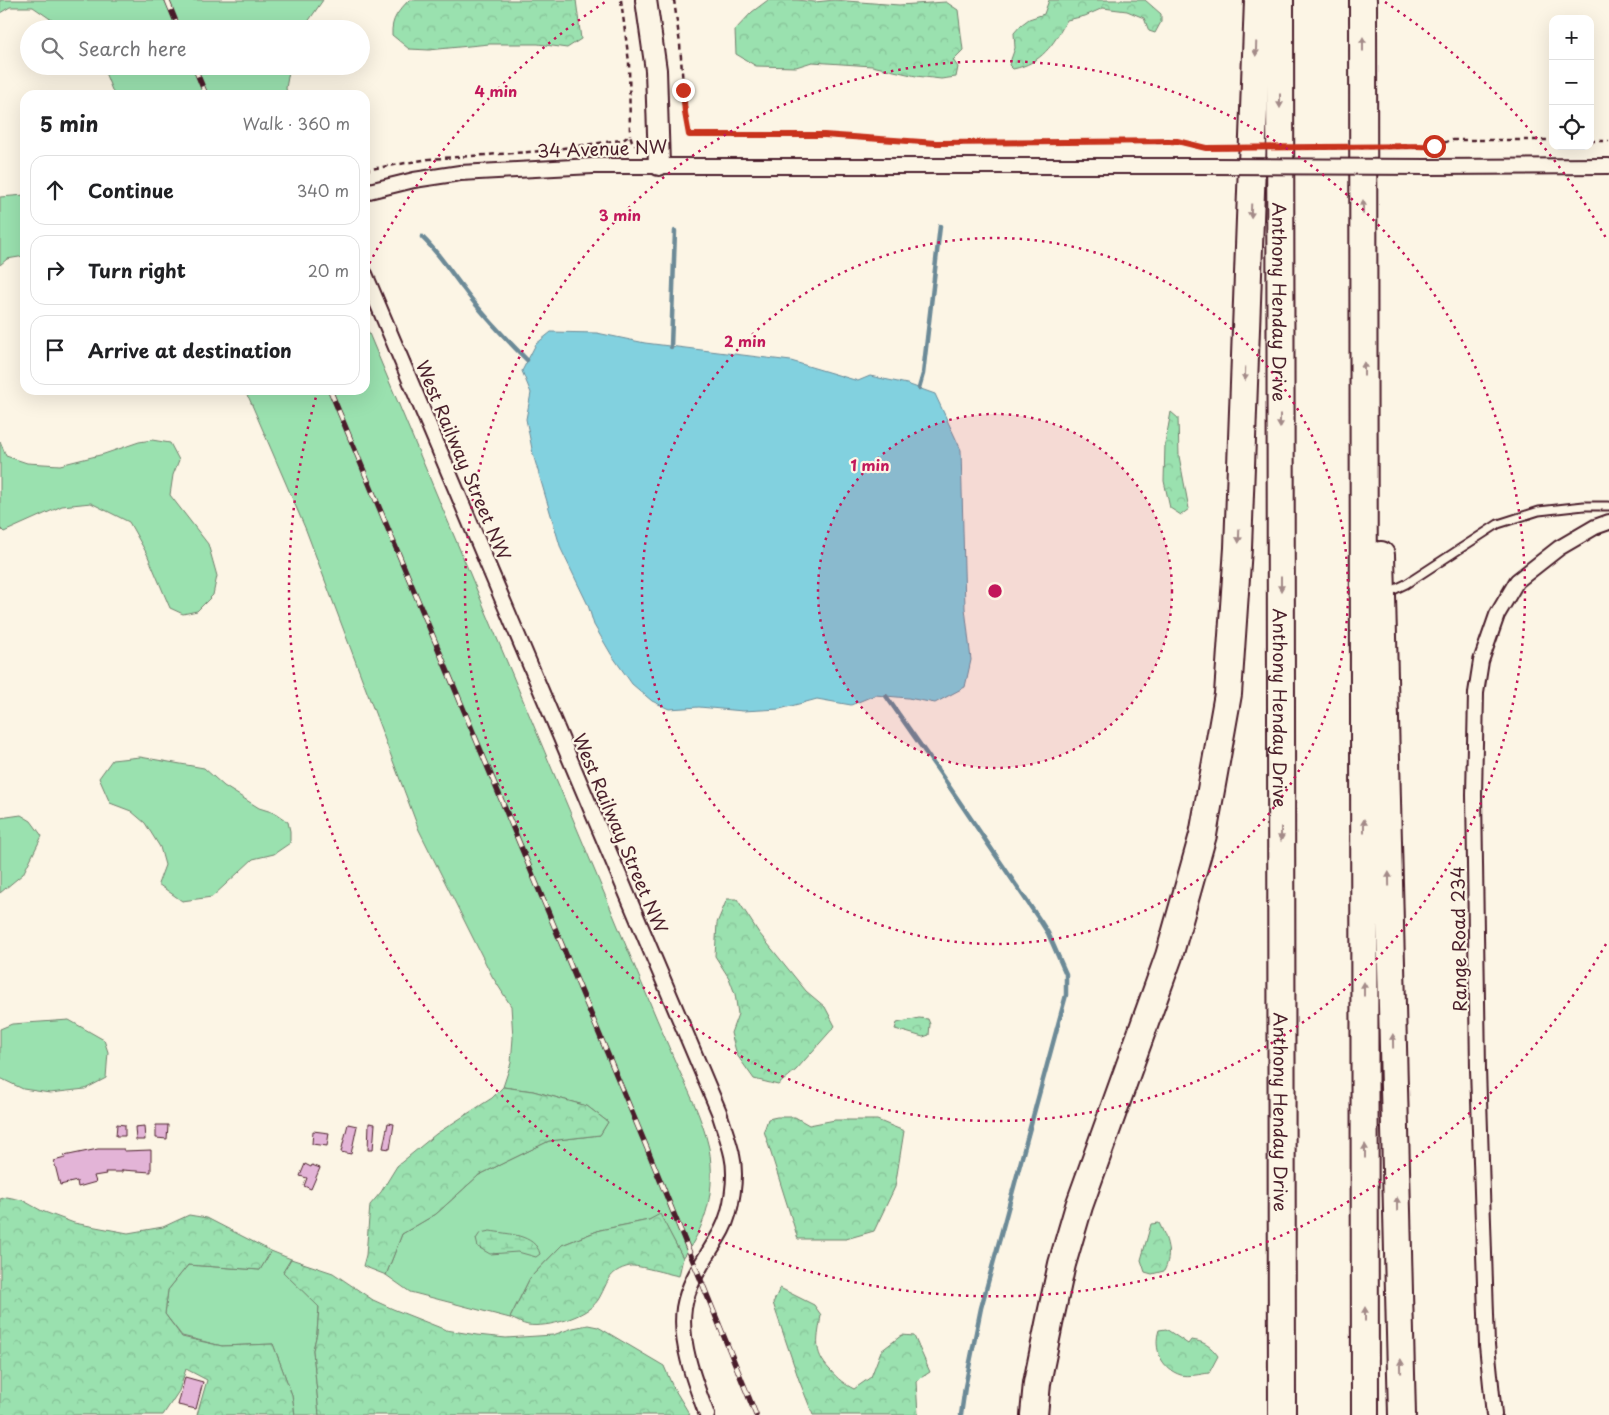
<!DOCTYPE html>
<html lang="en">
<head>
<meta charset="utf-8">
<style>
	:root { --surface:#fff; --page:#f6f6f6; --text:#202124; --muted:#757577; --line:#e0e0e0 }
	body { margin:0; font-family:"Playpen Sans",sans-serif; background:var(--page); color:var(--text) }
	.controls { position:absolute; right:15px; top:15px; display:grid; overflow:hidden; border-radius:10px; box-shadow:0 5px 20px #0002 }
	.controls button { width:45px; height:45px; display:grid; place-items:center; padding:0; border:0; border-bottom:1px solid var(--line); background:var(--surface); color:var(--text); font:25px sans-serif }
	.stop { position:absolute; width:15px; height:15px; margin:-11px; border:4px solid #c8321e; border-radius:50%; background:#fff }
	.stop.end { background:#c8321e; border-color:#fff; box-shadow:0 1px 5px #0008 }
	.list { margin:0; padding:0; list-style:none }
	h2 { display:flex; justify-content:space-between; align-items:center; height:65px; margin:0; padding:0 20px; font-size:21px }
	h2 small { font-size:16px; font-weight:400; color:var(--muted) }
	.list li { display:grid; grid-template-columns:32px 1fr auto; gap:15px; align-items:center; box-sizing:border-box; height:70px; margin:0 10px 10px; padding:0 10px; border:1px solid var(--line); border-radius:15px }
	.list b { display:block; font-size:19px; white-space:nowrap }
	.list em { font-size:16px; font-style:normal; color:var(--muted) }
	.icon { flex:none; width:28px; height:28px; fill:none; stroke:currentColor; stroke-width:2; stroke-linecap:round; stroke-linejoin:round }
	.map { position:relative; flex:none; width:1609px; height:1415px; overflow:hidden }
	.search { position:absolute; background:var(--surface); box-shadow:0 5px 20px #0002; left:20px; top:20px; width:350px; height:55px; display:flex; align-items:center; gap:12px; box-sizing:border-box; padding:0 18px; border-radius:28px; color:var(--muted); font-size:19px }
	.panel { position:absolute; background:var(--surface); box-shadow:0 5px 20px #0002; left:20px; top:90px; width:350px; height:305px; border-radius:15px }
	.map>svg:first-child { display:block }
	.green { fill:#9ae1af; stroke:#72806d }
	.forest { fill:url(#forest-crowns); stroke:#72806d }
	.wetland { fill:url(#wetland-marsh); stroke:#72806d }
	.water { fill:#82d1df; stroke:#6c8a97 }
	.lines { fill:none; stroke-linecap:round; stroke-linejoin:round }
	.stream { stroke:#6c8a97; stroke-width:4.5 }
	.building { fill:#e3b4d7; stroke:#4a1f2b }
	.lane-casing { stroke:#4a1f2b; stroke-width:11 }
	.street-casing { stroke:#4a1f2b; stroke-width:18 }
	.secondary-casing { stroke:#4a1f2b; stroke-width:24 }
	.highway-casing { stroke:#4a1f2b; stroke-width:30 }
	.path { stroke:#4a1f2b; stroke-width:2.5; stroke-dasharray:5 4; stroke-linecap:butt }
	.lane { stroke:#fcf5e5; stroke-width:7 }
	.street { stroke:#fcf5e5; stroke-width:14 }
	.secondary { stroke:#fcf5e5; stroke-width:20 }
	.highway { stroke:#fcf5e5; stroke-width:26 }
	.rail-casing { stroke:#4a1f2b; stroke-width:5.5 }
	.rail { stroke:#fcf5e5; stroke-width:4; stroke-dasharray:11; stroke-linecap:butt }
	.street-bridge-casing { stroke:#4a1f2b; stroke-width:18; stroke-linecap:butt }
	.path-bridge { stroke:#4a1f2b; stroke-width:2.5; stroke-dasharray:5 4; stroke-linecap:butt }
	.street-bridge { stroke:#fcf5e5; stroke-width:14 }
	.oneway { fill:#a38a88 }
	.route { stroke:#c8321e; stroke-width:6 }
	.ring { fill:none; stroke:#c2185b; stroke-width:2.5; stroke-dasharray:2.5 5 }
	.labels { text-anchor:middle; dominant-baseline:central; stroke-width:4.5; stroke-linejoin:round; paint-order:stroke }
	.street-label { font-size:18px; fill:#4a1f2b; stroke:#fcf5e5 }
	.centre { fill:#c2185b; stroke:#fcf5e5; stroke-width:2.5 }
	.ring-label { font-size:15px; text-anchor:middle; font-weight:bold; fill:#c2185b; stroke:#fcf5e5; stroke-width:4.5; stroke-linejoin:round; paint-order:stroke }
</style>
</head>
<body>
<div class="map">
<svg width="1609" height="1415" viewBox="0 0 1609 1415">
	<defs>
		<pattern id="forest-crowns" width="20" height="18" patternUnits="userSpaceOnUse" patternTransform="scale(1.25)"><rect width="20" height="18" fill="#9ae1af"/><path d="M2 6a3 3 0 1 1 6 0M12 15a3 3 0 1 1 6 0" fill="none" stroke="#86c197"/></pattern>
		<pattern id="wetland-marsh" width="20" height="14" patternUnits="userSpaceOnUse" patternTransform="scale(1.25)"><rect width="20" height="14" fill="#9ae1af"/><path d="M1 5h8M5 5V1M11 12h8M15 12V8" fill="none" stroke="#86c197"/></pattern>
	</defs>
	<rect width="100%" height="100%" fill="#fcf5e5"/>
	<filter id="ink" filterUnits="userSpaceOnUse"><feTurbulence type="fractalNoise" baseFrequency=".02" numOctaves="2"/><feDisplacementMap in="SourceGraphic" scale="10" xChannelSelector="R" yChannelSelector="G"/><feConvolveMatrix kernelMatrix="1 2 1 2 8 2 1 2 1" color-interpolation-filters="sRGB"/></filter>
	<g filter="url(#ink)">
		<g class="green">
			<path d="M0 0H323L303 29H65L33 7H10L0 13Z"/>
			<path d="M98 66H290L286 88 287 95H114L106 75Z"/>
			<path d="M25 195V256L7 259 0 265V197Z"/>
			<path d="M365 324C446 516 526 708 607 900 629 953 651 1006 674 1059 687 1088 702 1117 709 1148 716 1189 707 1225 683 1258L660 1215 649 1220 600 1230 562 1245 530 1278 510 1318 410 1292 386 1275 402 1234 436 1214 479 1175 549 1141 600 1135 608 1122 587 1106 533 1091 503 1087 511 1063 513 1038 511 1006 492 976 419 830 306 530 249 398 242 390H365Z"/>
			<path d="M152 440 170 443 179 460 173 475 170 495 208 544 217 576 213 595 197 611 183 614 170 608 147 554 129 522 91 503 62 506 4 532 0 528V441L6 456 27 463 60 465 104 454 139 442Z"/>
			<path d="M140 757 204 768 224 786 259 808 275 813 288 822 290 831V843L274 854 253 859 212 897 182 901 158 884 165 865 160 847 145 823 131 811 110 803 99 778 112 760Z"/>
			<path d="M21 815 31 821 42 836 23 874 0 893V818Z"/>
			<path d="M69 1020 104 1040 108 1052 106 1078 85 1089 50 1093 23 1089 0 1078V1029L12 1024Z"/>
			<path d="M271 1251 291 1259 283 1272 319 1306 317 1333 313 1350 319 1415H295L292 1395 273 1344 222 1346 182 1336 165 1314 168 1290 188 1265 260 1270Z"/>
		</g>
		<g class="forest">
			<path d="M409 0H576L581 39 567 48 538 44H489L429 50 409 49 392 35C391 18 399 11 409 0Z"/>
			<path d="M768 0H797L815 2 834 0 899 5 946 2 958 10 963 50 953 60 958 67 956 77 941 79 916 76 872 66 812 62 796 67 756 66 736 54 735 30 752 12Z"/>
			<path d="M1049 0H1145L1161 14V22L1155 33 1149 31 1144 18 1127 11 1103 8 1085 16 1067 20C1053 45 1042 63 1013 69L1009 65 1015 48 1014 33 1021 25 1029 19 1044 14Z"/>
			<path d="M1171 412 1178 418 1179 456 1189 509 1181 515 1170 508 1164 481 1165 444Z"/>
			<path d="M727 899H737L759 933 806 991 825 1007 835 1026 796 1070 778 1085 754 1079 737 1055 731 1033 738 1014 735 994 729 978 715 956 717 923Z"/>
			<path d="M919 1018 928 1019 930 1024 929 1035 923 1037 895 1029 897 1023Z"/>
			<path d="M503 1087 533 1091 587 1106 608 1122 600 1135 549 1141 479 1175 436 1214 402 1234 386 1275 363 1266 366 1255 370 1205 381 1192 397 1166 436 1134 492 1098Z"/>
			<path d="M777 1117H795L809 1125 835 1120H877L904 1131 895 1187 874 1231 846 1239H798L764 1131 768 1119Z"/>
			<path d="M7 1197 22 1200 42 1211 74 1223 128 1233 163 1227 189 1215 207 1218 271 1251 260 1270 188 1265 168 1290 165 1314 182 1337 222 1346 273 1344 292 1395 295 1415H197L207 1380 186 1369 179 1391 163 1415H0V1199Z"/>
			<path d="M660 1214 683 1258 679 1276C668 1274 638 1265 630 1266 607 1271 608 1284 598 1300 587 1317 547 1328 528 1325 522 1324 516 1320 510 1318L530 1278 562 1245 600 1230 649 1220Z"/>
			<path d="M1159 1223C1167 1239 1173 1254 1164 1271L1152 1274 1145 1272 1141 1260 1151 1224Z"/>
			<path d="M291 1259 333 1273 373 1300 393 1309 446 1330 477 1335 506 1338 553 1335 573 1328 588 1325 598 1327 664 1366 672 1385 690 1415H319L313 1350 317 1333 319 1307 283 1272Z"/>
			<path d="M780 1288 814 1305 821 1315C818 1339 812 1351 830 1370 838 1379 844 1384 854 1389L871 1377 881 1351 902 1335 914 1336 930 1372 916 1381 918 1415H813L799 1380 773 1303Z"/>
			<path d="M1166 1329 1188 1344 1191 1340C1203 1341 1211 1346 1218 1356L1209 1373C1201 1374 1189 1377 1181 1375 1161 1369 1153 1348 1159 1330Z"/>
		</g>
		<path class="wetland" d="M490 1231C507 1234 535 1234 540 1254L536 1257 518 1252 490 1254 478 1247 476 1239 480 1233Z"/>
		<path class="water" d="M551 332 597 333 645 343 791 361 858 381 870 376 907 384 935 394 961 450 965 608 971 660 965 687 935 703 908 698 875 695 851 705 817 699 780 709 743 711 699 707 669 709 652 701 632 684 611 654 594 625 588 605 561 549 533 454 526 419 531 393 522 371 536 344Z"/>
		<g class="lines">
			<g class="stream">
				<path d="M422 237C439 253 449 270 463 288 482 314 504 337 527 360"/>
				<path d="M671 347 675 231"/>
				<path d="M919 388 923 374 940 226"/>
				<path d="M886 696 940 773 1041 922 1048 933 1066 974V995L981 1308 965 1387 961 1415"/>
			</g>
		</g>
		<g class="building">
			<path d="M369 1123 375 1124 373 1150H368Z"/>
			<path d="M388 1123 394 1124 390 1149 383 1148Z"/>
			<path d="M117 1124 125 1125V1136H116Z"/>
			<path d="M348 1124 357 1126 351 1154 341 1152Z"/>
			<path d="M156 1125H168L167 1139 156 1138Z"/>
			<path d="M144 1126 145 1140H136L135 1127Z"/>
			<path d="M313 1131 329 1133 327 1146 312 1144Z"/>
			<path d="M98 1149H124V1151L151 1150V1172L122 1170V1172H105L106 1174 94 1176 96 1182 78 1187 77 1181 60 1185 54 1161 65 1158 64 1156Z"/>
			<path d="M305 1164 311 1167 312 1165 320 1168 311 1189 304 1186 307 1178 300 1176Z"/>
			<path d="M185 1377 203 1382 196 1409 178 1405Z"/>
		</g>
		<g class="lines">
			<g class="lane-casing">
				<path id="lane" d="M1387 593 1406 584 1498 524 1539 511 1584 506H1609"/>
			</g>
			<g class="street-casing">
				<g id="street">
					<path d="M1428 167 1609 166"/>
					<path d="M365 192 414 180 460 173 593 166H1209"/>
					<path d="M365 274 719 1112C723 1126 729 1141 732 1155 737 1176 732 1211 722 1230 708 1256 689 1278 684 1308 679 1343 695 1383 707 1415"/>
					<path d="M1494 1415 1487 1345 1478 1069 1474 795 1476 693 1481 661 1497 615 1517 581 1559 548 1595 527 1609 522"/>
				</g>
			</g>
			<g class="secondary-casing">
				<path id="secondary" d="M646 0 656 70 659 165"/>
			</g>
			<g class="highway-casing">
				<g id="highway">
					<path id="s1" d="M1280 0 1282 1415"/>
					<path d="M1363 0 1365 1415"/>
					<path d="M1381 555 1402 1415"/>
					<path d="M1034 1415 1037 1383 1050 1319 1062 1264 1079 1206 1169 956 1203 835 1228 694 1238 548 1258 0"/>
				</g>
			</g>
			<g class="path">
				<path d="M621 0 629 62 630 135"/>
				<path d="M674 0 680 44 685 113 689 135H824L935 143 1177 141 1206 148"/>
				<path d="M1590 141H1609"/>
				<path d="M1426 147 1434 146 1452 140H1553"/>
				<path d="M365 170 429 159 542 151 613 141 623 140 630 135 632 141 636 146"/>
			</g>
			<use href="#lane" class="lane"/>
			<use href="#street" class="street"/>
			<use href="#secondary" class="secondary"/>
			<use href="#highway" class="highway"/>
			<g class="rail-casing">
				<g id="rail">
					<path d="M167 0 179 29"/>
					<path d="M194 66 206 95"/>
					<path d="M330 390 649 1153 756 1415"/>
				</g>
			</g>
			<use href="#rail" class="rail"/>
			<g class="street-bridge-casing">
				<path id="street-bridge" d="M1209 166 1428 167"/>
			</g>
			<path class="path-bridge" d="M1206 148 1426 147"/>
			<use href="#street-bridge" class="street-bridge"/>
		</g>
		<defs><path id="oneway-solid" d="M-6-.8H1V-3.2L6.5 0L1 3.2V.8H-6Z" transform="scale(1.25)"/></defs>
		<g class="oneway">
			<use href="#oneway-solid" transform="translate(1363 44) rotate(-90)"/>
			<use href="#oneway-solid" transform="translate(1256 49) rotate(92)"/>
			<use href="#oneway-solid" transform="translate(1280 101) rotate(90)"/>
			<use href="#oneway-solid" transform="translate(1363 207) rotate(-90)"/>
			<use href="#oneway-solid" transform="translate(1251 211) rotate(92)"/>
			<use href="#oneway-solid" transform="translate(1364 369) rotate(-90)"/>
			<use href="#oneway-solid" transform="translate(1245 374) rotate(92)"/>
			<use href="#oneway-solid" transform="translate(1280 421) rotate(90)"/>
			<use href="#oneway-solid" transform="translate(1239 536) rotate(92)"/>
			<use href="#oneway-solid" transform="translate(1281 584) rotate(90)"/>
			<use href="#oneway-solid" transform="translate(1364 826) rotate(-90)"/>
			<use href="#oneway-solid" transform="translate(1281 834) rotate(90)"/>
			<use href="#oneway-solid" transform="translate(1389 879) rotate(-91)"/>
			<use href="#oneway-solid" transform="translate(1364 989) rotate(-90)"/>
			<use href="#oneway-solid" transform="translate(1393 1041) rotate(-91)"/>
			<use href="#oneway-solid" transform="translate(1365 1151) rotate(-90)"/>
			<use href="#oneway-solid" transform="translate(1397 1204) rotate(-91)"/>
			<use href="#oneway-solid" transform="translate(1365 1314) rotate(-90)"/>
			<use href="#oneway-solid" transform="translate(1401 1366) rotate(-91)"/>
		</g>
	</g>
	<g class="lines" filter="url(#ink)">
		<path class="route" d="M683 90 685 113 689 135H824L936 143 1177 141 1206 148 1434 146"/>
	</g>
	<circle cx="995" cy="591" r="177" fill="#c2185b" fill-opacity=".12"/>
	<g class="ring">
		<circle cx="995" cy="591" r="177"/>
		<circle cx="995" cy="591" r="353"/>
		<circle cx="995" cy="591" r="530"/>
		<path d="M1606 944A706 706 0 0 1 318 390M366 270A706 706 0 0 1 605 2M1385 2A706 706 0 0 1 1606 238"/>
	</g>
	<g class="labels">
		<g class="street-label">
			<text transform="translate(602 148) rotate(-2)">34 Avenue NW</text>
			<text stroke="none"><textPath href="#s1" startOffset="302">Anthony Henday Drive</textPath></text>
			<text transform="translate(464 460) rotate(67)">West Railway Street NW</text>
			<text stroke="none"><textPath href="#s1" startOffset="708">Anthony Henday Drive</textPath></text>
			<text transform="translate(621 833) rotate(67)">West Railway Street NW</text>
			<text transform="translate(1458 939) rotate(-91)">Range Road 234</text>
			<text stroke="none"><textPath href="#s1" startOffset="1112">Anthony Henday Drive</textPath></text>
		</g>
	</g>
	<circle cx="995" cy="591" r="8" class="centre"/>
	<g class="ring-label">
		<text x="496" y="97">4 min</text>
		<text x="620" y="221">3 min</text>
		<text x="745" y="347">2 min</text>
		<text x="870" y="471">1 min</text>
	</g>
</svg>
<div class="controls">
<button>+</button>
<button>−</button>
<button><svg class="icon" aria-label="locate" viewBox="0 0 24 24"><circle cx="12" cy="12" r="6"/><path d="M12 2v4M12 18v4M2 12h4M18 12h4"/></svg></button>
</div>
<div class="stop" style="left:1434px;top:146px"></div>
<div class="stop end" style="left:683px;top:90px"></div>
<div class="search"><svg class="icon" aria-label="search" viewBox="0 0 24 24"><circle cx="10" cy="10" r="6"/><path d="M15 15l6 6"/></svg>Search here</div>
<section class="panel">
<h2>5 min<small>Walk · 360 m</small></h2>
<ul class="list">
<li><svg class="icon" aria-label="ahead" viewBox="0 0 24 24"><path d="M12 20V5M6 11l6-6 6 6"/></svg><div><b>Continue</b></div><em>340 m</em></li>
<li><svg class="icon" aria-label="right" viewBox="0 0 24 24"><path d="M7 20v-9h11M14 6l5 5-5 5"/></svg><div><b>Turn right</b></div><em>20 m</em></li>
<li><svg class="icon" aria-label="arrive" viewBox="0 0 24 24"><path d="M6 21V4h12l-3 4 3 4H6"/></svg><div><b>Arrive at destination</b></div></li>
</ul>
</section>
</div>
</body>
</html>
